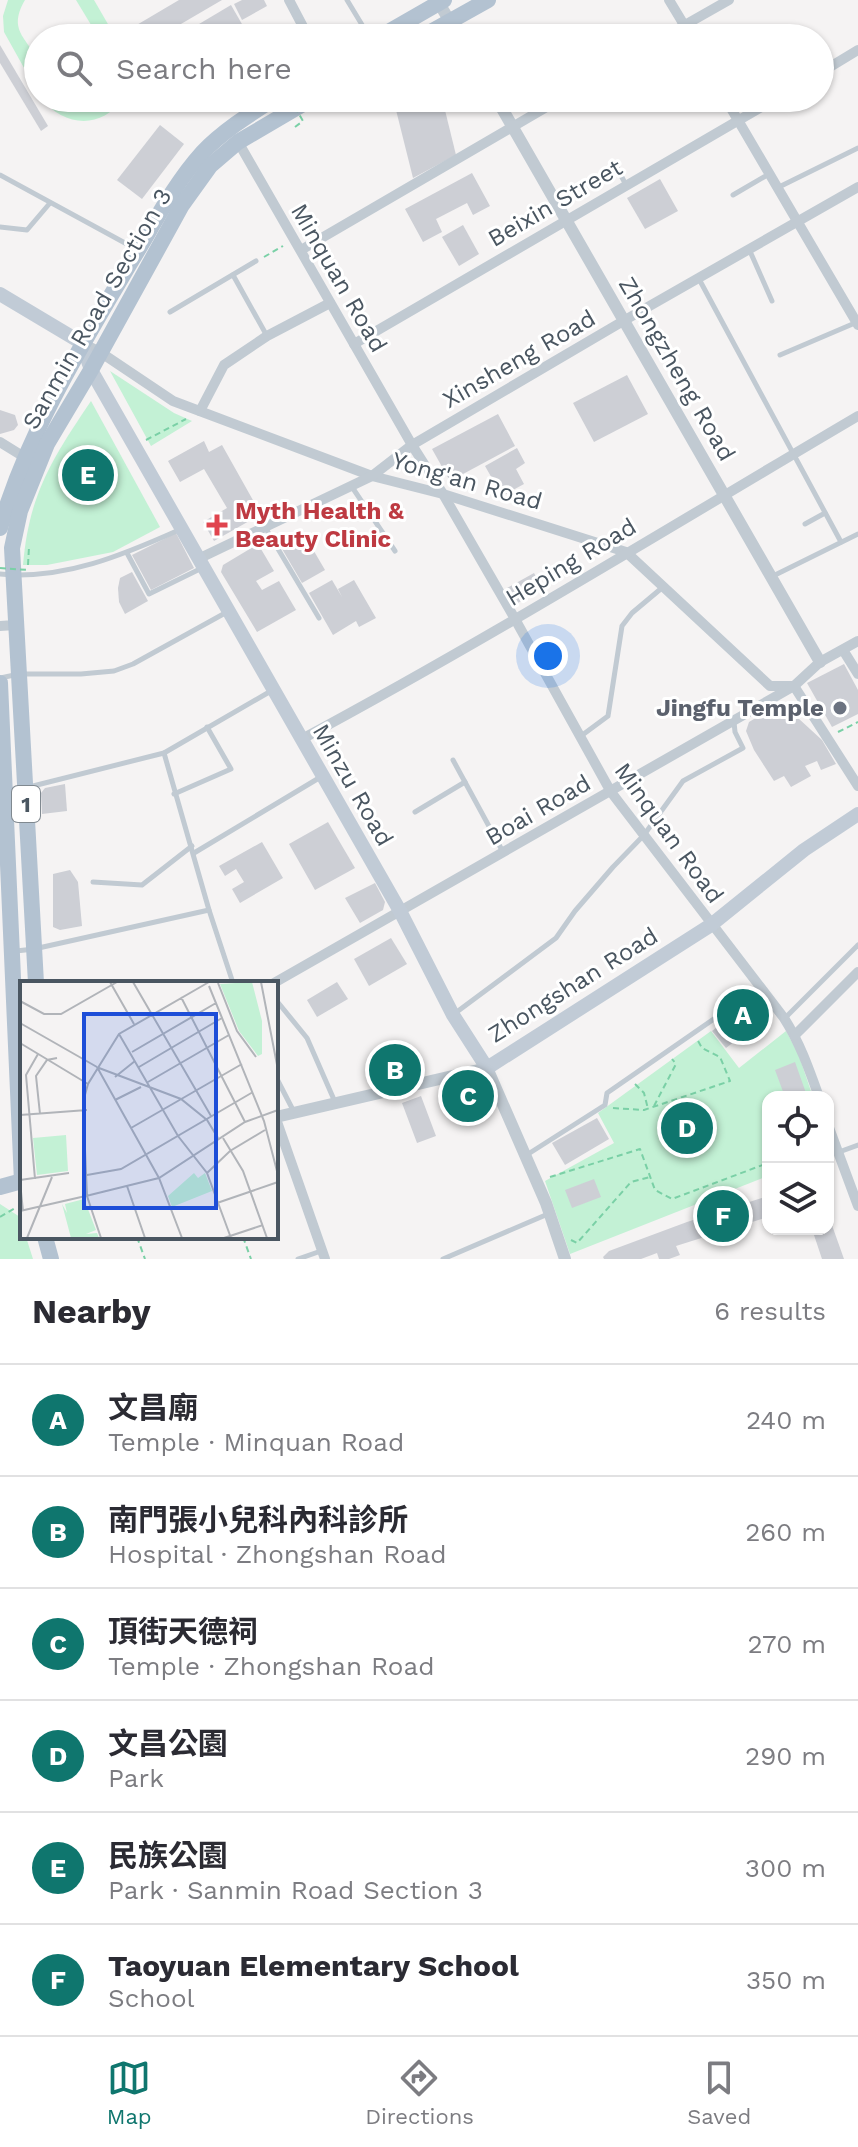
<!DOCTYPE html>
<html lang="en">
<head>
<meta charset="utf-8">
<style>
	:root { --surface:#fff; --page:#f2f2f3; --text:#2b2b33; --muted:#7c7c81; --line:#e1e1e2; --accent:#0f766e }
	body { margin:0; font-family:"Work Sans","Noto Sans TC",sans-serif; background:var(--page); color:var(--text) }
	.controls { position:absolute; right:24px; bottom:24px; display:grid; overflow:hidden; border-radius:16px; box-shadow:0 2px 6px #0004 }
	.controls button { width:72px; height:72px; display:grid; place-items:center; padding:0; border:0; border-bottom:2px solid var(--line); background:var(--surface); color:var(--text); font:40px sans-serif }
	.you { position:absolute; left:548px; top:656px; width:28px; height:28px; margin:-20px; border:6px solid #fff; border-radius:50%; background:#1a73e8; box-shadow:0 0 0 12px #1a73e833 }
	.badge { display:grid; place-items:center; width:52px; height:52px; border-radius:50%; background:var(--accent); color:#fff; font-size:26px; font-weight:700 }
	.pin { position:absolute; translate:-50% -50%; border:4px solid #fff; box-shadow:0 2px 8px #0006 }
	.list { margin:0; padding:0; list-style:none }
	h2 { display:flex; justify-content:space-between; align-items:center; height:104px; margin:0; padding:0 32px; font-size:34px }
	h2 small { font-size:26px; font-weight:400; color:var(--muted) }
	.list li { display:grid; grid-template-columns:52px 1fr auto; gap:24px; align-items:center; box-sizing:border-box; height:112px; padding:0 32px; border-top:2px solid var(--line) }
	.list b { display:block; font-size:30px; white-space:nowrap }
	.list p { margin:0; font-size:26px; white-space:nowrap; color:var(--muted) }
	.list em { font-size:26px; font-style:normal; color:var(--muted) }
	.icon { flex:none; width:44px; height:44px; fill:none; stroke:currentColor; stroke-width:2; stroke-linecap:round; stroke-linejoin:round }
	.map { position:relative; flex:none; width:858px; height:1259px; overflow:hidden }
	.search { position:absolute; background:var(--surface); box-shadow:0 2px 6px #0004; left:24px; right:24px; top:24px; height:88px; display:flex; align-items:center; gap:20px; box-sizing:border-box; padding:0 28px; border-radius:44px; color:var(--muted); font-size:30px }
	.sheet { height:776px; background:var(--surface) }
	nav { display:flex; justify-content:space-around; align-items:center; box-sizing:border-box; height:112px; border-top:2px solid var(--line); background:var(--surface); font-size:22px; color:var(--muted) }
	nav a { display:grid; justify-items:center; gap:4px }
	nav .on { color:var(--accent) }
	.map>svg:first-child { display:block }
	.green { fill:#c3f1d5 }
	.building { fill:#cdcfd5 }
	.lines { fill:none; stroke-linecap:round; stroke-linejoin:round }
	.path { stroke:#7ad0a6; stroke-width:2; stroke-dasharray:6 4; stroke-linecap:butt }
	.service { stroke:#c1cad2; stroke-width:5 }
	.minor { stroke:#c1cad2; stroke-width:10 }
	.tertiary { stroke:#c1cad2; stroke-width:12 }
	.secondary { stroke:#c1cbd6; stroke-width:14 }
	.primary { stroke:#b3c2d1; stroke-width:16 }
	.path-bridge { stroke:#7ad0a6; stroke-width:2; stroke-dasharray:6 4; stroke-linecap:butt }
	.health-dot { fill:#e0444e; stroke:#fff; stroke-width:3 }
	.worship-dot { fill:#6b7280; stroke:#fff; stroke-width:3 }
	.labels { text-anchor:middle; dominant-baseline:central; stroke-width:6; stroke-linejoin:round; paint-order:stroke }
	.shield { fill:#fff; stroke:#808990; stroke-width:2 }
	.shield-label { font-size:22px; font-weight:bold; fill:#4a5661 }
	.street-label { font-size:24px; fill:#4a5661; stroke:#fff }
	.health-label { font-size:24px; font-weight:bold; fill:#be3a42; stroke:#fff; text-anchor:start }
	.worship-label { font-size:24px; font-weight:bold; fill:#5b616d; stroke:#fff; text-anchor:end }
	.inset-road { fill:none; stroke:#b1b4b9; stroke-width:2 }
	.view { fill:#1d4ed8; fill-opacity:0.15; stroke:#1d4ed8; stroke-width:4 }
	.inset-edge { fill:none; stroke:#4a5661; stroke-width:4 }
</style>
</head>
<body>
<div class="map">
<svg width="858" height="1259" viewBox="0 0 858 1259">
	<rect width="100%" height="100%" fill="#f5f3f3"/>
	<g class="green">
		<path d="M8 0H25C5 34 33 39 38 66 40 74 38 84 38 93L4 32 3 16Z"/>
		<path d="M76 0H94L116 38H99Z"/>
		<path d="M41 98H59L71 105 82 106 93 104 103 98H123C101 131 63 126 41 98Z"/>
		<path d="M110 371 174 413 192 421 151 446Z"/>
		<path d="M91 401 160 527 113 552 47 565H23C29 494 52 459 91 401Z"/>
		<path d="M711 1031 739 1068 786 1031 798 1053 813 1097H768V1176L570 1254 545 1181 614 1143 598 1113Z"/>
		<path d="M0 1204 20 1217 22 1237H26L33 1259H0Z"/>
	</g>
	<g class="building">
		<path d="M179 0H222L157 38H143L135 26Z"/>
		<path d="M242 0H264L267 6 242 20 234 4Z"/>
		<path d="M231 5 250 38H200L194 27Z"/>
		<path d="M0 45 48 126 41 131 0 63Z"/>
		<path d="M393 98H442L456 155 413 178Z"/>
		<path d="M160 125 184 144 142 199 117 180Z"/>
		<path d="M472 173 490 206 473 215 467 203 436 219 442 232 423 242 405 209Z"/>
		<path d="M660 179 678 211 645 229 627 198Z"/>
		<path d="M463 225 479 254 459 266 442 237Z"/>
		<path d="M627 375 648 414 594 442 573 403Z"/>
		<path d="M0 410 15 415 18 425 14 430 0 434Z"/>
		<path d="M498 414 515 446 450 481 432 449Z"/>
		<path d="M204 441 209 452 222 445 254 502 244 507 251 520 214 541 203 522 227 508 204 469 180 482 168 461Z"/>
		<path d="M517 448 525 463 516 469 524 484 502 496 485 466Z"/>
		<path d="M301 529 325 570 302 583 278 542Z"/>
		<path d="M176 533 194 568 151 590 132 555Z"/>
		<path d="M253 547 261 549 274 571 256 581 262 590 279 581 296 610 257 632 221 572 223 565Z"/>
		<path d="M132 572 148 601 125 614 119 602 118 588 120 578Z"/>
		<path d="M534 573 543 589 516 604 507 588Z"/>
		<path d="M332 580 342 597 338 589 354 580 376 618 359 627 356 621 333 635 309 593Z"/>
		<path d="M844 664 858 690V714L832 727 807 683Z"/>
		<path d="M777 705 786 707 822 740 836 764 821 770 817 761 805 766 811 776 791 787 784 776 774 781 754 750 746 731 749 722Z"/>
		<path d="M65 784 67 811 42 814 41 793 45 788Z"/>
		<path d="M328 822 355 868 315 890 289 844Z"/>
		<path d="M262 842 283 878 240 903 232 889 244 882 236 869 225 876 219 866Z"/>
		<path d="M70 870 78 882 82 926 60 930 53 927V874Z"/>
		<path d="M375 883 385 902 383 910 360 923 345 898Z"/>
		<path d="M391 938 407 964 369 986 354 959Z"/>
		<path d="M337 982 348 999 317 1017 307 1000Z"/>
		<path d="M748 1008 751 1012 756 1008 762 1015 740 1033 734 1026 738 1022 735 1018Z"/>
		<path d="M721 1024 735 1041 726 1048 712 1031Z"/>
		<path d="M795 1062 806 1093 808 1097H785L775 1070Z"/>
		<path d="M475 1085 481 1100 460 1108 454 1093Z"/>
		<path d="M421 1096 436 1136 417 1143 402 1103Z"/>
		<path d="M597 1118 609 1139 565 1165 552 1143Z"/>
		<path d="M594 1179 601 1197 572 1208 565 1190Z"/>
		<path d="M768 1196V1217L676 1246 680 1255 669 1259H659L657 1253 641 1259H604L603 1257 609 1251 687 1222Z"/>
		<path d="M828 1215V1214L844 1259H822L812 1229H828Z"/>
	</g>
	<g class="lines">
		<g class="path">
			<path d="M295 127 303 121"/>
			<path d="M264 257 283 246"/>
			<path d="M146 440 186 419"/>
			<path d="M28 565 29 547"/>
			<path d="M838 732 858 722"/>
			<path d="M635 1084 644 1093 648 1109"/>
			<path d="M654 1106 676 1064 672 1059"/>
			<path d="M613 1108 644 1110 730 1081 720 1057 702 1048 697 1039"/>
			<path d="M550 1177 640 1149 655 1190 672 1199 768 1163"/>
			<path d="M0 1217 15 1208"/>
			<path d="M137 1237 145 1259"/>
			<path d="M243 1237 251 1259"/>
			<path d="M571 1240 577 1243 631 1182 650 1177"/>
		</g>
		<g class="service">
			<path d="M347 0 370 38"/>
			<path d="M616 166 626 185"/>
			<path d="M0 175 136 249"/>
			<path d="M779 187 858 148"/>
			<path d="M733 195 769 174"/>
			<path d="M0 227 27 230 50 203"/>
			<path d="M749 249 772 301"/>
			<path d="M233 275 267 336"/>
			<path d="M699 279 841 542"/>
			<path d="M170 312 256 261"/>
			<path d="M780 355 855 323"/>
			<path d="M352 487 395 551"/>
			<path d="M805 524 825 513"/>
			<path d="M265 527 319 618"/>
			<path d="M127 553 149 594 202 568"/>
			<path d="M0 574C64 580 123 555 179 530"/>
			<path d="M773 576 858 534"/>
			<path d="M0 678 19 674H81L114 671 133 664 227 612"/>
			<path d="M581 736 608 716 622 626 632 613 663 587"/>
			<path d="M164 753 209 910 233 983"/>
			<path d="M453 760 503 852"/>
			<path d="M6 790 25 788 164 753 271 691"/>
			<path d="M174 794 231 769 207 727"/>
			<path d="M415 812 465 782"/>
			<path d="M194 853 319 778"/>
			<path d="M93 882 142 885 192 846"/>
			<path d="M16 951 34 949 209 910"/>
			<path d="M276 1000 307 1038 335 1102"/>
			<path d="M454 1014 556 938 575 911 613 867 644 835 683 781 743 748 735 732 734 722"/>
			<path d="M785 1018 858 945"/>
			<path d="M276 1077 294 1112"/>
			<path d="M839 1152 858 1145"/>
			<path d="M525 1156 605 1105 607 1093 760 987"/>
			<path d="M298 1259 321 1251"/>
			<path d="M443 1259 548 1214"/>
		</g>
		<g class="minor">
			<path d="M289 0 309 38"/>
			<path d="M669 0 692 38"/>
			<path d="M662 38 729 0"/>
			<path d="M820 73 858 50"/>
			<path d="M725 98 858 325"/>
			<path d="M237 140 412 445 443 494 515 619 611 792 784 1018C800 1043 809 1069 819 1097"/>
			<path d="M301 250 562 98"/>
			<path d="M82 343 100 352 173 401 372 476 443 494 626 552 770 686H794"/>
			<path d="M354 344 777 98"/>
			<path d="M200 411 224 365 267 336 330 303"/>
			<path d="M0 442 29 460"/>
			<path d="M198 559 372 476 412 445 625 320 858 187"/>
			<path d="M0 626 15 625"/>
			<path d="M843 650 858 674"/>
			<path d="M794 686 858 786"/>
			<path d="M302 739C490 638 673 525 858 416"/>
			<path d="M274 983 794 686 820 662 858 641"/>
			<path d="M795 1035 858 972"/>
			<path d="M276 1119 325 1259"/>
			<path d="M828 1125 858 1206"/>
		</g>
		<g class="tertiary">
			<path d="M437 0 460 38"/>
			<path d="M496 98 820 662"/>
			<path d="M276 1117 487 1068 546 1203 565 1259"/>
		</g>
		<path class="secondary" d="M0 294 82 343 91 370 400 911 453 1015 487 1068 711 925 804 850 858 814"/>
		<g class="primary">
			<path d="M378 38 444 0"/>
			<path d="M420 38 488 0"/>
			<path d="M0 528C28 432 81 346 132 260 154 224 174 184 202 153 223 131 250 114 275 98"/>
			<path d="M0 683 22 1182"/>
			<path d="M36 983 12 548 20 511 47 444 91 370 182 205 210 166 238 142 313 98"/>
			<path d="M0 1187 22 1181"/>
			<path d="M45 1237 51 1259"/>
		</g>
		<g class="path-bridge">
			<path d="M290 98 303 121"/>
			<path d="M0 568 28 570"/>
		</g>
	</g>
	<path class="health-dot" d="M213 513h8v8h8v8h-8v8h-8v-8h-8v-8h8z"/>
	<circle class="worship-dot" cx="840" cy="708" r="8"/>
	<g class="labels">
		<rect class="shield" x="12" y="786" width="28" height="36" rx="6"/>
		<g class="shield-label">
			<text x="26" y="804">1</text>
		</g>
		<g class="street-label">
			<text transform="translate(555 203) rotate(-30)">Beixin Street</text>
			<text transform="translate(339 278) rotate(60)">Minquan Road</text>
			<text transform="translate(97 309) rotate(-60)">Sanmin Road Section 3</text>
			<text transform="translate(519 359) rotate(-30)">Xinsheng Road</text>
			<text transform="translate(677 369) rotate(60)">Zhongzheng Road</text>
			<text transform="translate(467 481) rotate(16)">Yong'an Road</text>
			<text transform="translate(571 562) rotate(-31)">Heping Road</text>
			<text transform="translate(353 785) rotate(60)">Minzu Road</text>
			<text transform="translate(538 810) rotate(-30)">Boai Road</text>
			<text transform="translate(669 833) rotate(54)">Minquan Road</text>
			<text transform="translate(573 985) rotate(-32)">Zhongshan Road</text>
		</g>
		<g class="health-label">
			<text x="235" y="511">Myth Health &amp;<tspan x="235" dy="28">Beauty Clinic</tspan></text>
		</g>
		<g class="worship-label">
			<text x="824" y="708">Jingfu Temple</text>
		</g>
	</g>
	<g transform="translate(20 981)">
		<rect width="258" height="258" fill="#f5f3f3"/>
		<path d="M232 1 242 40V73L238 75 219 50 200 3ZM46 154 48 190 17 194 13 157ZM174 192 178 197 185 192 192 210 152 226 148 215ZM64 218 76 249 66 253 77 252 79 257H51L42 223 47 232 45 223Z" fill="#c3f1d5"/>
		<path class="inset-road" d="M90 1 114 43M113 1 191 135M241 1 258 89M198 2 217 50 236 76M189 5 244 140 258 194M161 16 225 141M0 20 24 33H41L97 1M0 42 77 86M99 53 158 155 187 192 211 257M0 62 68 103M112 71 196 22M77 86 139 197 225 141 258 129M119 86 202 37M79 87 161 118 187 139 198 157M95 96 115 80M128 101 209 54M95 119 121 106M20 133 16 95 27 79 37 77M0 134 67 129M111 147 222 83M203 157 223 190 247 257M187 192 210 170 245 149M67 194 101 188 233 111M15 198 6 94 18 73M0 199 49 192M0 201 3 230M107 205 125 257M70 214 139 197 162 257M197 222 258 201M0 230 70 214M7 257 32 196M81 257 67 215 63 121 68 103 99 53 189 1M204 257 243 244"/>
		<path class="view" d="M64 33H196V227H64Z"/>
		<rect width="258" height="258" class="inset-edge"/>
	</g>
</svg>
<div class="controls">
<button><svg class="icon" aria-label="locate" viewBox="0 0 24 24"><circle cx="12" cy="12" r="6"/><path d="M12 2v4M12 18v4M2 12h4M18 12h4"/></svg></button>
<button><svg class="icon" aria-label="layers" viewBox="0 0 24 24"><path d="M12 4l9 5-9 5-9-5zM3 14l9 5 9-5"/></svg></button>
</div>
<div class="you"></div>
<div class="pin badge" style="left:743px;top:1015px">A</div>
<div class="pin badge" style="left:395px;top:1070px">B</div>
<div class="pin badge" style="left:468px;top:1096px">C</div>
<div class="pin badge" style="left:687px;top:1128px">D</div>
<div class="pin badge" style="left:88px;top:475px">E</div>
<div class="pin badge" style="left:723px;top:1216px">F</div>
<div class="search"><svg class="icon" aria-label="search" viewBox="0 0 24 24"><circle cx="10" cy="10" r="6"/><path d="M15 15l6 6"/></svg>Search here</div>
</div>
<section class="sheet">
<h2>Nearby<small>6 results</small></h2>
<ul class="list">
<li><span class="badge">A</span><div><b>文昌廟</b><p>Temple · Minquan Road</p></div><em>240 m</em></li>
<li><span class="badge">B</span><div><b>南門張小兒科內科診所</b><p>Hospital · Zhongshan Road</p></div><em>260 m</em></li>
<li><span class="badge">C</span><div><b>頂街天德祠</b><p>Temple · Zhongshan Road</p></div><em>270 m</em></li>
<li><span class="badge">D</span><div><b>文昌公園</b><p>Park</p></div><em>290 m</em></li>
<li><span class="badge">E</span><div><b>民族公園</b><p>Park · Sanmin Road Section 3</p></div><em>300 m</em></li>
<li><span class="badge">F</span><div><b>Taoyuan Elementary School</b><p>School</p></div><em>350 m</em></li>
</ul>
</section>
<nav>
<a class="on"><svg class="icon" aria-label="map" viewBox="0 0 24 24"><path d="M3 6l6-2 6 2 6-2v14l-6 2-6-2-6 2zM9 4v14M15 6v14"/></svg>Map</a>
<a><svg class="icon" aria-label="directions" viewBox="0 0 24 24"><path d="M12 3l9 9-9 9-9-9zM9 14v-3h6M13 9l2 2-2 2"/></svg>Directions</a>
<a><svg class="icon" aria-label="saved" viewBox="0 0 24 24"><path d="M7 4h10v16l-5-4-5 4z"/></svg>Saved</a>
</nav>
</body>
</html>
